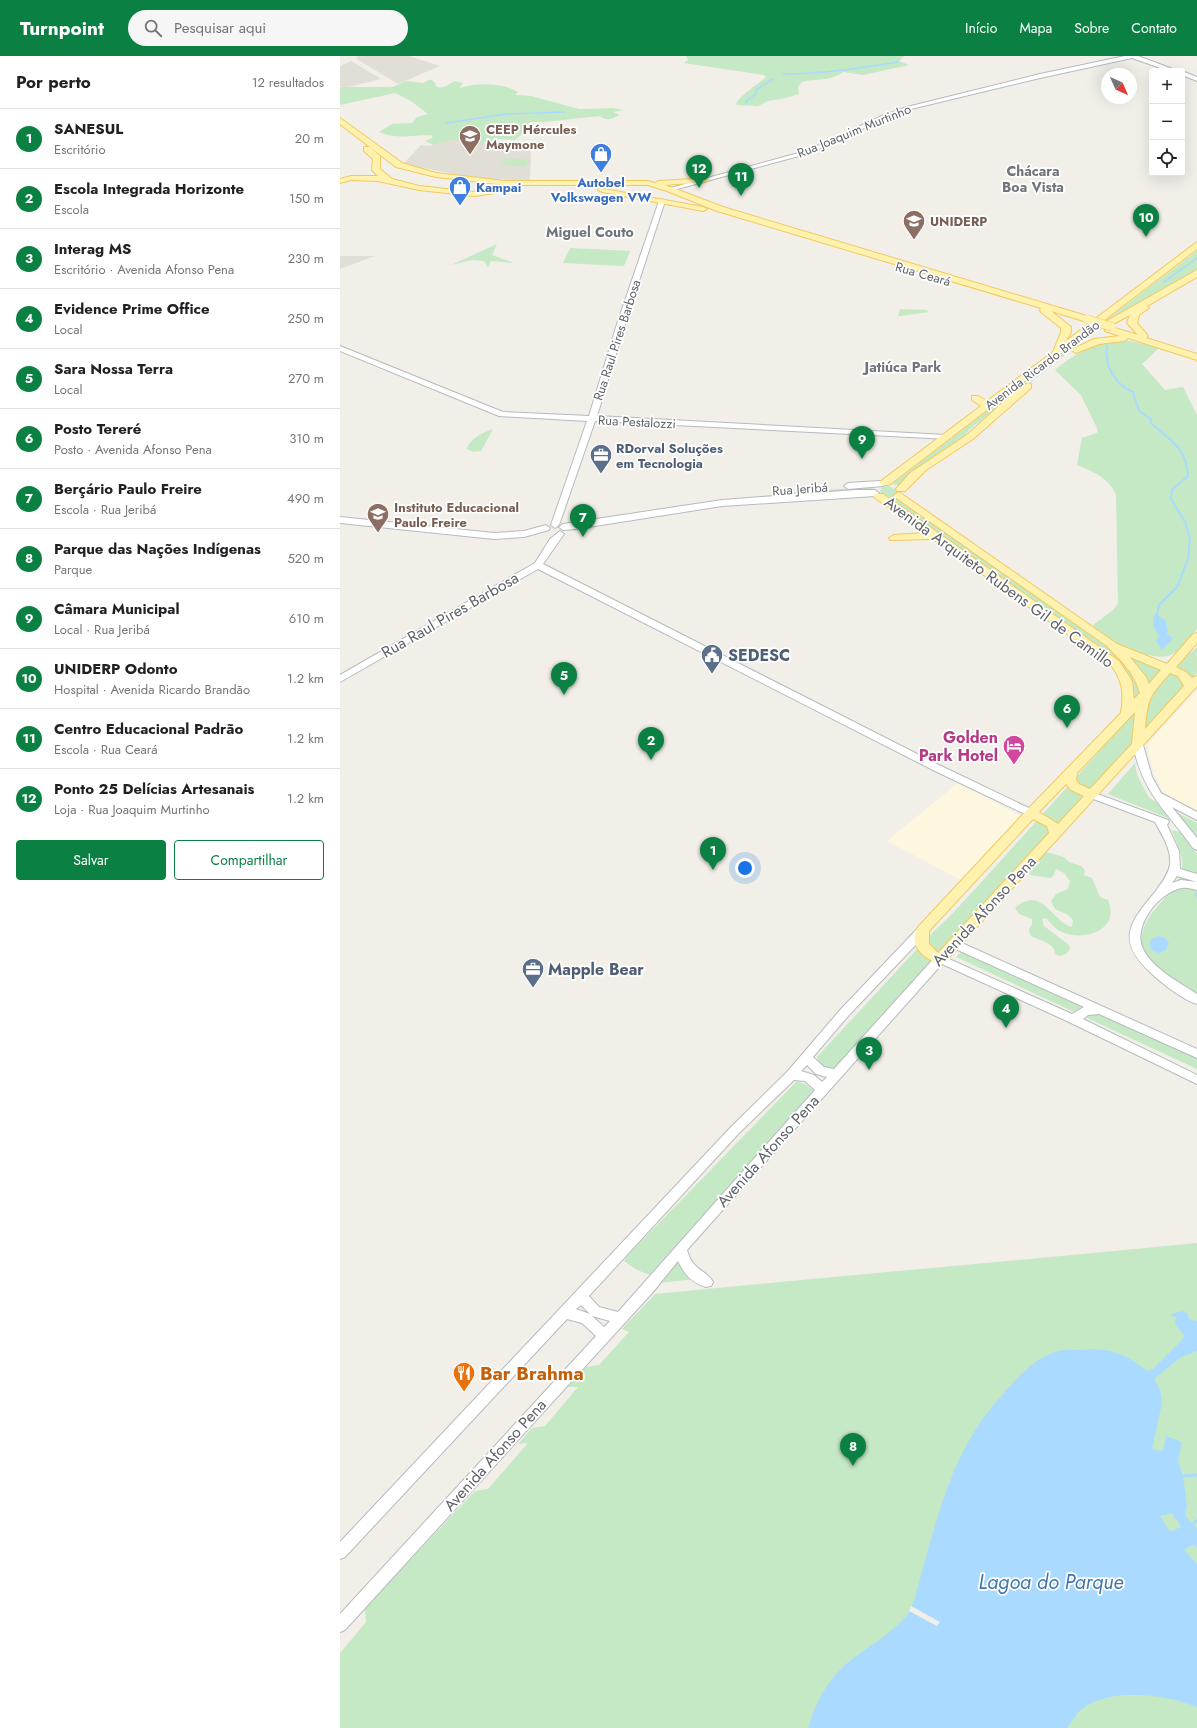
<!DOCTYPE html>
<html lang="pt">
<head>
<meta charset="utf-8">
<style>
	:root { --surface:#fff; --page:#f6f6f6; --text:#202124; --muted:#757577; --line:#e0e0e0; --accent:#0b8043 }
	body { margin:0; font-family:Jost,sans-serif; background:var(--page); color:var(--text) }
	.controls { position:absolute; right:12px; top:12px; display:grid; overflow:hidden; border-radius:4px; box-shadow:0 4px 16px #0002 }
	.controls button { width:36px; height:36px; display:grid; place-items:center; padding:0; border:0; border-bottom:1px solid var(--line); background:var(--surface); color:var(--text); font:20px sans-serif }
	.compass { position:absolute; left:761px; top:12px; width:36px; height:36px; border-radius:50%; background:var(--surface); box-shadow:0 4px 16px #0002; rotate:135deg }
	.you { position:absolute; left:405px; top:812px; width:14px; height:14px; margin:-10px; border:3px solid #fff; border-radius:50%; background:#1a73e8; box-shadow:0 0 0 6px #1a73e833 }
	.badge { display:grid; place-items:center; width:26px; height:26px; border-radius:50%; background:var(--accent); color:#fff; font-size:13px; font-weight:700 }
	.pin { position:absolute; translate:-50% -33px; filter:drop-shadow(0 1px 2px #0008) }
	.pin::after { content:''; position:absolute; top:21px; width:14px; height:12px; background:inherit; clip-path:polygon(0 0,100% 0,50% 100%) }
	.list { margin:0; padding:0; list-style:none }
	h2 { display:flex; justify-content:space-between; align-items:center; height:52px; margin:0; padding:0 16px; font-size:17px }
	h2 small { font-size:13px; font-weight:400; color:var(--muted) }
	.list li { display:grid; grid-template-columns:26px 1fr auto; gap:12px; align-items:center; box-sizing:border-box; height:60px; padding:0 16px; border-top:1px solid var(--line) }
	.list b { display:block; font-size:15px; white-space:nowrap }
	.list p { margin:0; font-size:13px; white-space:nowrap; color:var(--muted) }
	.list em { font-size:13px; font-style:normal; color:var(--muted) }
	.actions { display:flex; gap:8px; padding:12px 16px }
	.actions a { flex:1; padding:9px 0; border:1px solid var(--accent); border-radius:4px; text-align:center; font-size:14px; color:var(--accent) }
	.actions .main { background:var(--accent); color:#fff }
	.icon { flex:none; width:22px; height:22px; fill:none; stroke:currentColor; stroke-width:2; stroke-linecap:round; stroke-linejoin:round }
	.map { position:relative; flex:none; width:857px; height:1672px; overflow:hidden }
	header { display:flex; align-items:center; gap:24px; box-sizing:border-box; height:56px; padding:0 20px; background:var(--accent); color:#fff }
	header strong { font-size:19px }
	nav { display:flex; gap:22px; margin-inline-start:auto; font-size:14px }
	.search { width:280px; height:36px; background:var(--page); display:flex; align-items:center; gap:10px; box-sizing:border-box; padding:0 14px; border-radius:22px; color:var(--muted); font-size:15px }
	main { display:flex }
	aside { flex:1; background:var(--surface) }
	.map>svg:first-child { display:block }
	.commercial { fill:#fef7e0 }
	.education { fill:#e1ded6 }
	.green { fill:#c5e8c5 }
	.water { fill:#aadaff; fill-rule:evenodd }
	.pier { fill:#f1efe8 }
	.lines { fill:none; stroke-linecap:round; stroke-linejoin:round }
	.stream-far3 { stroke:#aadaff; stroke-width:1.5 }
	.stream-far2 { stroke:#aadaff; stroke-width:2 }
	.stream-far1 { stroke:#aadaff; stroke-width:2.5 }
	.stream { stroke:#aadaff; stroke-width:3 }
	.secondary-casing { stroke:#b6babf; stroke-width:2 }
	.primary-casing { stroke:#f2c960; stroke-width:2 }
	.secondary { fill:#fff; fill-rule:evenodd }
	.primary { fill:#fff2af; fill-rule:evenodd }
	.primary-bridge-casing { stroke:#f2c960; stroke-width:9; stroke-linecap:butt }
	.primary-bridge { stroke:#fff2af; stroke-width:8 }
	.labels { text-anchor:middle; dominant-baseline:central; stroke-width:3.5; stroke-linejoin:round; paint-order:stroke }
	.far-education-label { font-size:13px; font-weight:bold; fill:#785e54; stroke:#fff; text-anchor:start }
	.far-street-label { font-size:13px; fill:#5f6368; stroke:#fff }
	.far-shop-label { font-size:13px; font-weight:bold; fill:#366cbe; stroke:#fff }
	.far-service-label { font-size:13px; font-weight:bold; fill:#4e5e75; stroke:#fff; text-anchor:start }
	.far-neighbourhood-label { font-size:14px; font-weight:bold; fill:#70757a; stroke:#fff }
	.street-label { font-size:16px; fill:#5f6368; stroke:#fff }
	.service-label { font-size:16px; font-weight:bold; fill:#4e5e75; stroke:#fff; text-anchor:start }
	.hotel-label { font-size:16px; font-weight:bold; fill:#b23c85; stroke:#fff; text-anchor:end }
	.near-food-label { font-size:19px; font-weight:bold; fill:#c56008; stroke:#fff; text-anchor:start }
	.near-water-label { font-size:20px; font-style:italic; fill:#4174aa; stroke:#fff }
</style>
</head>
<body>
<header>
<strong>Turnpoint</strong>
<div class="search"><svg class="icon" aria-label="search" viewBox="0 0 24 24"><circle cx="10" cy="10" r="6"/><path d="M15 15l6 6"/></svg>Pesquisar aqui</div>
<nav><a>Início</a><a>Mapa</a><a>Sobre</a><a>Contato</a></nav>
</header>
<main>
<aside>
<h2>Por perto<small>12 resultados</small></h2>
<ul class="list">
<li><span class="badge">1</span><div><b>SANESUL</b><p>Escritório</p></div><em>20 m</em></li>
<li><span class="badge">2</span><div><b>Escola Integrada Horizonte</b><p>Escola</p></div><em>150 m</em></li>
<li><span class="badge">3</span><div><b>Interag MS</b><p>Escritório · Avenida Afonso Pena</p></div><em>230 m</em></li>
<li><span class="badge">4</span><div><b>Evidence Prime Office</b><p>Local</p></div><em>250 m</em></li>
<li><span class="badge">5</span><div><b>Sara Nossa Terra</b><p>Local</p></div><em>270 m</em></li>
<li><span class="badge">6</span><div><b>Posto Tereré</b><p>Posto · Avenida Afonso Pena</p></div><em>310 m</em></li>
<li><span class="badge">7</span><div><b>Berçário Paulo Freire</b><p>Escola · Rua Jeribá</p></div><em>490 m</em></li>
<li><span class="badge">8</span><div><b>Parque das Nações Indígenas</b><p>Parque</p></div><em>520 m</em></li>
<li><span class="badge">9</span><div><b>Câmara Municipal</b><p>Local · Rua Jeribá</p></div><em>610 m</em></li>
<li><span class="badge">10</span><div><b>UNIDERP Odonto</b><p>Hospital · Avenida Ricardo Brandão</p></div><em>1.2 km</em></li>
<li><span class="badge">11</span><div><b>Centro Educacional Padrão</b><p>Escola · Rua Ceará</p></div><em>1.2 km</em></li>
<li><span class="badge">12</span><div><b>Ponto 25 Delícias Artesanais</b><p>Loja · Rua Joaquim Murtinho</p></div><em>1.2 km</em></li>
</ul>
<div class="actions"><a class="main">Salvar</a><a>Compartilhar</a></div>
</aside>
<div class="map">
<svg width="857" height="1672" viewBox="0 0 857 1672">
	<rect width="100%" height="100%" fill="#f1efe8"/>
	<g class="commercial">
		<path d="M857 634V758L832 745 824 738 815 719 808 697V687Z"/>
		<path d="M618 727 681 760 667 779 623 825 547 785Z"/>
	</g>
	<g class="education">
		<path d="M19 0H69L100 10 58 28 15 2Z"/>
		<path d="M11 5 41 23 4 32 0 29V10Z"/>
		<path d="M98 82 191 92 190 125 129 121 63 108 81 89 91 90Z"/>
		<path d="M0 200H35L0 213Z"/>
	</g>
	<g class="green">
		<path d="M346 0H564L559 5 569 9 523 19 503 16C489 26 477 22 462 26L458 31 459 38 446 42 428 45 418 50 397 49 396 47C404 36 416 30 426 21L424 19 344 7 348 4Z"/>
		<path d="M89 24H92L96 28 95 30C104 34 108 29 114 25L123 27 119 32C136 27 162 26 178 36L175 39 191 40 239 53 273 52 284 54 273 56 279 59C271 64 268 65 259 60L205 66H190V72L175 84 159 83 142 87 112 84 94 89 85 85 93 82 91 79C72 79 57 84 39 76L52 68 72 67 77 61 88 58 71 45 55 37 0 49V31H53L66 25 83 27Z"/>
		<path d="M167 102 190 104 185 111 161 108Z"/>
		<path d="M157 188 152 199 174 207 151 205 148 211 144 205 133 204 111 209Z"/>
		<path d="M230 192 290 195 284 210 223 207Z"/>
		<path d="M857 195V214L829 233 784 255 766 267 630 373 620 385 583 410 560 430 552 428Z"/>
		<path d="M560 253 586 254 589 256 560 260H558Z"/>
		<path d="M782 283 819 292 802 308 825 334 843 331 857 359V573C849 582 839 597 828 600 810 605 763 583 753 569L773 554 778 547 776 439C769 422 754 416 737 409L742 382 757 377 758 374 741 339 715 314 729 303 757 287Z"/>
		<path d="M153 373 141 395 133 396 127 393C129 383 144 376 153 373Z"/>
		<path d="M548 430 555 433 560 442 589 465 766 590 822 612 790 650C798 627 790 619 776 602L549 444 540 436 541 432Z"/>
		<path d="M534 431 532 434 527 435 413 442 448 436Z"/>
		<path d="M857 591V617L800 682 696 791 498 1013C487 1012 480 1012 477 1001L590 879 610 860 638 830 839 607Z"/>
		<path d="M795 707 797 719 809 742 857 767V784L845 769 768 738Z"/>
		<path d="M832 774 843 777 857 798V939C822 917 778 895 817 851 826 840 839 827 842 812 844 798 836 787 832 774Z"/>
		<path d="M706 796 724 801 729 806 741 810 745 814 744 819 752 822 760 841 768 844C781 874 744 886 722 876 716 874 711 867 706 862L702 863 704 870 729 889 730 893 726 898 720 900 715 898C715 886 698 885 690 879L689 873 692 869V863L679 858 675 852C702 828 713 867 732 871L733 864 728 859 715 853 711 845 716 838 728 833 730 825 724 817 716 813 714 819 711 822 690 819 687 815 691 810 700 807 699 802Z"/>
		<path d="M622 895 857 1002V1013L616 901Z"/>
		<path d="M457 1025 467 1029 475 1036 310 1219 297 1214 284 1205 288 1199Z"/>
		<path d="M857 1187V1672H0V1597L26 1566 25 1552 135 1435 148 1433 188 1387 178 1388 192 1372 205 1370 238 1331H228L246 1311 259 1309 289 1276 282 1273 315 1238C496 1220 677 1205 857 1187Z"/>
		<path d="M340 1200 357 1223 317 1227Z"/>
	</g>
	<g class="water">
		<path d="M816 556 820 561 825 564 828 574 827 578 833 582 822 594 816 584 820 580C813 573 811 564 816 556Z"/>
		<path d="M819 880 825 882 829 887 826 894 819 897 813 895 810 891V886L813 882Z"/>
		<path d="M844 1255 848 1258 849 1263 857 1265V1295L841 1301 814 1323 820 1333 822 1347 812 1393 823 1395 826 1380 842 1386 838 1405 843 1420 847 1450 845 1459 857 1473V1492L854 1488 844 1494 857 1508V1651C825 1638 772 1631 743 1652 736 1657 732 1666 727 1672H468C475 1649 486 1626 505 1609 524 1593 547 1581 565 1562 570 1556 573 1547 576 1540V1537C593 1478 606 1416 641 1365 648 1355 656 1346 664 1337 679 1319 696 1301 719 1295 725 1293 733 1294 740 1294 770 1292 783 1296 807 1315L813 1313 845 1281 835 1268 836 1261 831 1260V1258ZM832 1457 841 1471 830 1476 820 1460Z"/>
	</g>
	<path class="pier" d="M571 1550 600 1566 597 1570 569 1555Z"/>
	<g class="lines">
		<g class="stream-far3">
			<path d="M443 18C482 18 520 12 558 6"/>
			<path d="M406 48V45L416 38V34L433 23"/>
			<path d="M106 67 166 58 225 56"/>
			<path d="M824 226 857 202"/>
		</g>
		<path class="stream-far2" d="M767 290C764 309 775 329 793 336L799 355 811 363V367C830 385 846 390 848 420L832 434 831 443 845 466 850 482 848 503 837 531 819 549 817 558"/>
		<path class="stream-far1" d="M856 838 857 840"/>
		<g class="stream">
			<path d="M843 1420 857 1419"/>
			<path d="M851 1471 857 1464"/>
			<path d="M836 1487 848 1475"/>
		</g>
		<g class="secondary-casing">
			<g id="secondary">
				<path d="M785 0H798L838 15H829L792 2 700 22 571 53 546 62 470 97 330 135 327 133 466 95 542 60 567 51 700 18Z"/>
				<path d="M842 15 857 21V25L842 19Z"/>
				<path d="M322 143 325 145 285 268 257 360 606 379H609V383L255 365 219 469 215 472 211 469 247 365 159 360 0 295V290L163 356 249 360 277 268 319 145Z"/>
				<path d="M540 425 544 428 543 430 508 433 504 430 508 427Z"/>
				<path d="M516 434H535L539 437 535 440 382 450 236 473 223 474 219 471 223 468 382 444Z"/>
				<path d="M0 461 154 477 184 475 206 469 210 472 209 474 184 481 154 483 0 467Z"/>
				<path d="M220 475 224 478 203 508 601 710 695 755 696 757 691 760 687 759 593 714 198 513 0 626V619L195 507 210 483Z"/>
				<path d="M798 686 803 689 812 721 821 737 857 756V764L832 751 857 782V794L853 792C826 754 803 738 793 689Z"/>
				<path d="M752 736 828 764 829 766 827 769 839 795 840 813 857 818V826L837 820 832 827 841 824 857 826V834C852 833 846 831 842 832 819 836 792 870 803 893 813 913 839 926 857 938V948C843 944 820 926 809 915 776 884 790 866 815 836 821 828 828 819 830 809 832 794 822 779 815 766L748 741 747 739 748 737Z"/>
				<path d="M583 870 587 871 589 874 587 877 509 959 473 1001 484 1011 494 1013 596 900 600 899 732 958 744 951 609 890 607 887 613 883 857 993V1002L759 958 748 959 743 963 857 1019V1028L729 966 602 908 347 1194C353 1216 366 1213 373 1226L371 1230 366 1231C352 1227 344 1218 338 1205L313 1236 5 1574 0 1576V1558L256 1280 242 1267 227 1263 5 1501 0 1503V1486L391 1071 447 1016 501 953 579 871ZM467 1009 476 1018 487 1021 482 1026 474 1019 461 1015ZM454 1024 465 1025 475 1034 278 1256 259 1251 249 1240 399 1077ZM241 1249 250 1258 236 1253ZM252 1260 270 1265 264 1271Z"/>
			</g>
		</g>
		<g class="primary-casing">
			<g id="primary">
				<path d="M0 62 62 107 96 117 165 125H308L315 127 319 125 368 122 369 124 365 126 325 129 383 151 750 261V265L747 266 711 255 731 271V276L726 285 857 186V193L549 429H541L540 427 541 425 641 350 632 344V340H638L647 345 713 296 721 276V272L701 256 700 254 701 252 377 155 327 135 308 129H165L96 121 56 111 0 68Z"/>
				<path d="M24 91H30L40 100V113L52 123 79 130 134 136 177 130 181 132 177 134 134 140 79 134 38 125 11 124 0 127V123L11 120H38L32 114 33 103 24 95Z"/>
				<path d="M259 132 363 151 367 153 363 155 262 136 258 134Z"/>
				<path d="M857 214V221L807 250 809 252 799 259 797 267 808 280 806 282 857 298V304L788 282 784 285 759 288 736 297 731 294 754 283 780 280 765 275V271L768 270 798 279 787 267 790 259 775 267H769L767 265Z"/>
				<path d="M688 327 691 328V332L633 383 586 414 565 435H557L556 433 570 417 627 379 670 340Z"/>
				<path d="M559 436 777 588 827 608 853 578 857 577V587L836 611 846 616 852 622 857 620V630L605 906 600 908C584 903 567 889 578 871L687 754 781 657C784 638 783 625 771 609L593 483 550 484 549 482 554 479 585 477 535 442 534 440 535 438H543L779 605 792 625 794 643 800 637C794 616 782 606 767 590L555 441 554 439ZM790 601 821 614 809 628 806 621ZM830 617 838 620 844 630 805 673C808 641 809 641 830 617ZM795 656 792 688 750 733 739 728 736 724 737 717ZM726 728 731 734 744 740 718 768 699 756ZM693 763 707 770 709 777 598 897 589 888V875Z"/>
			</g>
		</g>
		<use href="#secondary" class="secondary"/>
		<use href="#primary" class="primary"/>
		<g class="primary-bridge-casing">
			<path id="primary-bridge" d="M747 263 772 271"/>
		</g>
		<use href="#primary-bridge" class="primary-bridge"/>
	</g>
	<defs>
		<g id="school-pin" transform="scale(1.15)"><path d="M0 17L-7.5 6A9.5 9.5 0 1 1 7.5 6Z" fill="#8d6e63" stroke="#fff"/><path d="M0-5L7-2L0 1L-7-2ZM-4 1L0 2.5L4 1V4Q0 6-4 4Z" fill="#fff"/></g>
		<g id="shop-pin" transform="scale(1.15)"><path d="M0 17L-7.5 6A9.5 9.5 0 1 1 7.5 6Z" fill="#3f7fe0" stroke="#fff"/><path d="M-5-2.5h2.3a2.7 3.5 0 0 1 5.4 0H5L5.5 6h-11ZM-1.5-2.5h3a1.5 2.3 0 0 0-3 0Z" fill="#fff"/></g>
		<g id="office-pin" transform="scale(1.15)"><path d="M0 17L-7.5 6A9.5 9.5 0 1 1 7.5 6Z" fill="#5c6f8a" stroke="#fff"/><path d="M-6-3h4V-5.5h4V-3h4V5H-6ZM-1-4.5V-3h2v-1.5ZM-6 0V1H6V0Z" fill="#fff"/></g>
		<g id="civic-pin" transform="scale(1.15)"><path d="M0 17L-7.5 6A9.5 9.5 0 1 1 7.5 6Z" fill="#5c6f8a" stroke="#fff"/><path d="M-.6-6.5H3V-4.5H.6V-3L4-1V1h2V6H-6V1h2V-1L-.6-3ZM-1.2 2.5V6h2.4V2.5Z" fill="#fff"/></g>
		<g id="hotel-pin" transform="scale(1.15)"><path d="M0 17L-7.5 6A9.5 9.5 0 1 1 7.5 6Z" fill="#d1479c" stroke="#fff"/><path d="M-6-4.5h1.5V1H6V5H4.5V3h-9V5H-6ZM-4 0a1.8 1.8 0 1 1 3.6 0ZM.5 0V-2.5h3Q6-2.5 6 0Z" fill="#fff"/></g>
		<g id="restaurant-pin" transform="scale(1.15)"><path d="M0 17L-7.5 6A9.5 9.5 0 1 1 7.5 6Z" fill="#e8710a" stroke="#fff"/><path d="M-5-6h1v4h1v-4h1v4h1v-4h1v5L-1.5 .5V6h-2V.5L-5-1ZM5-6V6H3V1.5H1.5Q1.5-4 5-6Z" fill="#fff"/></g>
	</defs>
	<g fill-rule="evenodd">
		<use href="#school-pin" x="130" y="80"/>
		<use href="#shop-pin" x="261" y="98"/>
		<use href="#shop-pin" x="120" y="131"/>
		<use href="#school-pin" x="574" y="165"/>
		<use href="#office-pin" x="261" y="399"/>
		<use href="#school-pin" x="38" y="458"/>
		<use href="#civic-pin" x="372" y="599"/>
		<use href="#hotel-pin" x="674" y="690"/>
		<use href="#office-pin" x="193" y="913"/>
		<use href="#restaurant-pin" x="124" y="1317"/>
	</g>
	<g class="labels">
		<g class="far-education-label">
			<text x="146" y="73">CEEP Hércules<tspan x="146" dy="15">Maymone</tspan></text>
			<text x="590" y="165">UNIDERP</text>
			<text x="54" y="451">Instituto Educacional<tspan x="54" dy="15">Paulo Freire</tspan></text>
		</g>
		<g class="far-street-label">
			<text transform="translate(514 75) rotate(-22)">Rua Joaquim Murtinho</text>
			<text transform="translate(583 218) rotate(16)">Rua Ceará</text>
			<text transform="translate(277 284) rotate(-72)">Rua Raul Pires Barbosa</text>
			<text transform="translate(702 309) rotate(-37)">Avenida Ricardo Brandão</text>
			<text transform="translate(297 366) rotate(3)">Rua Pestalozzi</text>
			<text transform="translate(460 433) rotate(-4)">Rua Jeribá</text>
		</g>
		<g class="far-shop-label">
			<text x="261" y="126">Autobel<tspan x="261" dy="15">Volkswagen VW</tspan></text>
			<text x="136" y="131" text-anchor="start">Kampai</text>
		</g>
		<g class="far-service-label">
			<text x="276" y="392">RDorval Soluções<tspan x="276" dy="15">em Tecnologia</tspan></text>
		</g>
		<g class="far-neighbourhood-label">
			<text x="693" y="115">Chácara<tspan x="693" dy="16">Boa Vista</tspan></text>
			<text x="250" y="176">Miguel Couto</text>
			<text x="563" y="311">Jatiúca Park</text>
		</g>
		<g class="street-label">
			<text transform="translate(659 526) rotate(36)">Avenida Arquiteto Rubens Gil de Camillo</text>
			<text transform="translate(110 559) rotate(-30)">Rua Raul Pires Barbosa</text>
			<text transform="translate(644 855) rotate(-47)">Avenida Afonso Pena</text>
			<text transform="translate(428 1095) rotate(-48)">Avenida Afonso Pena</text>
			<text transform="translate(155 1399) rotate(-48)">Avenida Afonso Pena</text>
		</g>
		<g class="service-label">
			<text x="388" y="599">SEDESC</text>
			<text x="208" y="913">Mapple Bear</text>
		</g>
		<g class="hotel-label">
			<text x="658" y="681">Golden<tspan x="658" dy="18">Park Hotel</tspan></text>
		</g>
		<g class="near-food-label">
			<text x="140" y="1317">Bar Brahma</text>
		</g>
		<g class="near-water-label">
			<text x="711" y="1526">Lagoa do Parque</text>
		</g>
	</g>
</svg>
<div class="controls">
<button>+</button>
<button>−</button>
<button><svg class="icon" aria-label="locate" viewBox="0 0 24 24"><circle cx="12" cy="12" r="6"/><path d="M12 2v4M12 18v4M2 12h4M18 12h4"/></svg></button>
</div>
<svg class="compass" viewBox="-18 -18 36 36"><path d="M0-13l5 13h-10z" fill="#e53935"/><path d="M0 13l5-13h-10z" fill="#757577"/></svg>
<div class="you"></div>
<div class="pin badge" style="left:373px;top:814px">1</div>
<div class="pin badge" style="left:311px;top:704px">2</div>
<div class="pin badge" style="left:529px;top:1014px">3</div>
<div class="pin badge" style="left:666px;top:972px">4</div>
<div class="pin badge" style="left:224px;top:639px">5</div>
<div class="pin badge" style="left:727px;top:672px">6</div>
<div class="pin badge" style="left:243px;top:481px">7</div>
<div class="pin badge" style="left:513px;top:1410px">8</div>
<div class="pin badge" style="left:522px;top:403px">9</div>
<div class="pin badge" style="left:806px;top:181px">10</div>
<div class="pin badge" style="left:401px;top:140px">11</div>
<div class="pin badge" style="left:359px;top:132px">12</div>
</div>
</main>
</body>
</html>
